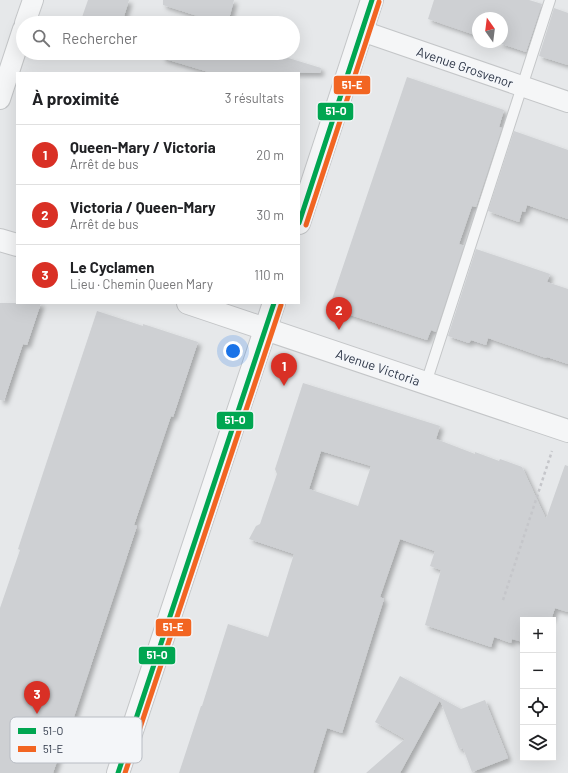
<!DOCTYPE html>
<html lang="fr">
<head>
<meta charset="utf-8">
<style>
	:root { --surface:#fff; --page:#f6f6f6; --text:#202124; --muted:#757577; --line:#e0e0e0; --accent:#d93025 }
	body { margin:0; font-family:Barlow,sans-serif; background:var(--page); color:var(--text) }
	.controls { position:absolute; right:12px; bottom:12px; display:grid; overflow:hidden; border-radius:0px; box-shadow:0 4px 16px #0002 }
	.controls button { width:36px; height:36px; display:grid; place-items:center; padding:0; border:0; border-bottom:1px solid var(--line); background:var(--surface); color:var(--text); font:20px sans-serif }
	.compass { position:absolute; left:472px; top:12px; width:36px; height:36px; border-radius:50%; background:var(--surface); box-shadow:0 4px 16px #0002; rotate:346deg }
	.you { position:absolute; left:233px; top:351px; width:14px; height:14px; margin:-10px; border:3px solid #fff; border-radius:50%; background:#1a73e8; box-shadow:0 0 0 6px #1a73e833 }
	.badge { display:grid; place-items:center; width:26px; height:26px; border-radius:50%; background:var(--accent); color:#fff; font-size:13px; font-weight:700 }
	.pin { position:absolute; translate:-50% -33px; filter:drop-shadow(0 1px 2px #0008) }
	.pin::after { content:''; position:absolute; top:21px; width:14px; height:12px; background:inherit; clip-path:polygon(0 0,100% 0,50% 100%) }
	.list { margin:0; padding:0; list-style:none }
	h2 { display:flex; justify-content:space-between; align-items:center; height:52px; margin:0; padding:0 16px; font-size:17px }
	h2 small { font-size:13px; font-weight:400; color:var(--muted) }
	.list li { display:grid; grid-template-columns:26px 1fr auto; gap:12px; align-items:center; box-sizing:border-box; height:60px; padding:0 16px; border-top:1px solid var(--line) }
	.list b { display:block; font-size:15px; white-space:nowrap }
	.list p { margin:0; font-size:13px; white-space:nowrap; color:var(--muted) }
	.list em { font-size:13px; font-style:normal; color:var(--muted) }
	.icon { flex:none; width:22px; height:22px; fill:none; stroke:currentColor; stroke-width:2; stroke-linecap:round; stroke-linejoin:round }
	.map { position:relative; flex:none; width:568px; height:773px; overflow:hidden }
	.search { position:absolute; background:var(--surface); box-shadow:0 4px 16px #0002; left:16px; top:16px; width:284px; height:44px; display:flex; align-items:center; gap:10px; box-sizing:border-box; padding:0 14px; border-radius:22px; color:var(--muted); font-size:15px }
	.panel { position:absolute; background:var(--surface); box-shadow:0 4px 16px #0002; left:16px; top:72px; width:284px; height:232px; border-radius:0px }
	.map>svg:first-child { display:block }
	.building { fill:#ced0d3; fill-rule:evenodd; filter:url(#shadow) }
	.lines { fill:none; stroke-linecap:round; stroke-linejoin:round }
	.service-casing { stroke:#c4c6c8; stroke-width:12 }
	.minor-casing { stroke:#c4c6c8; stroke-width:22 }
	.tertiary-casing { stroke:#c4c6c8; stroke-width:24 }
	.path { stroke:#c5c6ca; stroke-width:2.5; stroke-dasharray:3 3; stroke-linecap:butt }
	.service { stroke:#f5f6f7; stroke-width:10 }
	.minor { stroke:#f5f6f7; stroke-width:20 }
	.tertiary { stroke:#f5f6f7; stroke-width:22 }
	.bus-1-casing { stroke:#f4f6f9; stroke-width:8 }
	.bus-2-casing { stroke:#f4f6f9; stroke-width:8 }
	.bus-1 { stroke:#00a651; stroke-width:5 }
	.bus-2 { stroke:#f26522; stroke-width:5 }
	.labels { text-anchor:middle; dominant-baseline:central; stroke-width:3.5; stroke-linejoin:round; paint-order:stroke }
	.street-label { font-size:13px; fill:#2b3445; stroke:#f4f6f9 }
	.key { fill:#f4f6f9; stroke:#b8bcc3; stroke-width:1 }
	.key-label { font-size:11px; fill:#2b3445 }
	.line-badge { stroke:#f4f6f9; stroke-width:1.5 }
	.badge-label { font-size:11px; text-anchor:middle; font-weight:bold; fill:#fff }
</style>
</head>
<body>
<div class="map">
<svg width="568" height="773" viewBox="0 0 568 773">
	<defs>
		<filter id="shadow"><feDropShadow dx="3.5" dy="3.5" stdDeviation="2" flood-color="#0004"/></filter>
	</defs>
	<rect width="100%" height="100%" fill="#e6e8ea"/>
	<g class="building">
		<path d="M88 0H129L122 23H80Z"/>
		<path d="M163 0H234L228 23H206L207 19 163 5Z"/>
		<path d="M434 0H529L542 4 526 52 496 42H502V18H478V36L428 19Z"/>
		<path d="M554 8 568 13V65L539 56Z"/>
		<path d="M163 53H272L321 68 320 73H212L162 58Z"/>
		<path d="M407 77 504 110 499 127 502 128 476 207 472 206 459 244 464 246 436 332 431 330 427 340 329 308Z"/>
		<path d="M514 131 568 150V219L527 205 525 212 522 211 519 222 488 211Z"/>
		<path d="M476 249 550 274 547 282 568 289V364L547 357 546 358 488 338 486 345 471 340 469 343 448 336Z"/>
		<path d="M0 303H41L27 345 23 344 4 401 0 400Z"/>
		<path d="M97 311 143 326V324L198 342 173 417 171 416 134 525 137 526 64 747H62L53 773H0V608L20 550 18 549 47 461Z"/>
		<path d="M303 383 440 426 436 439 475 454V452L499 461 500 459 522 467 546 519 565 465 568 466V612L555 608 551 620H523V642L512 639 511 643 494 637 491 647 425 625 441 570 430 566 435 551 400 539 380 597 384 599 342 733 327 728 313 773H179L201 706H202L228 624 268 637 294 554 249 539 256 526 260 524 277 474 275 469ZM321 451 371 466 358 506 309 489Z"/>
		<path d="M400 676 461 709 485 700 508 758 472 772 463 748 459 749 440 700 400 773H366L405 739 375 722Z"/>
	</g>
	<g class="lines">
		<g class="service-casing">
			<path id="service" d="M426 383 550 0"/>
		</g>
		<g class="minor-casing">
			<g id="minor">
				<path d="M25 23 33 0"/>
				<path d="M362 31 568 102"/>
				<path d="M0 99 23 29"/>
			</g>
		</g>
		<g class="tertiary-casing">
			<g id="tertiary">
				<path d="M299 223 372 0"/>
				<path d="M0 240 17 245"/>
				<path d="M188 303 568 431"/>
				<path d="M118 773 274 303"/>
			</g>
		</g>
		<path class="path" d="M503 600 552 451"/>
		<use href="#service" class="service"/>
		<use href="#minor" class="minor"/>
		<use href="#tertiary" class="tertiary"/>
		<g class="bus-1-casing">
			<g id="bus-1">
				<path d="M299 223 372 0"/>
				<path d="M118 773 274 303"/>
			</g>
		</g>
		<g class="bus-2-casing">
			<g id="bus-2">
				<path d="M306 225 379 2"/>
				<path d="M125 773 281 305"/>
			</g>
		</g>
		<use href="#bus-1" class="bus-1"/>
		<use href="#bus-2" class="bus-2"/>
	</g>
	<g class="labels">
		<g class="street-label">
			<text transform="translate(465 67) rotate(19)">Avenue Grosvenor</text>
			<text transform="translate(378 367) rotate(19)">Avenue Victoria</text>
		</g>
	</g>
	<rect x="10" y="717" width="132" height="46" rx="6" class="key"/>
	<rect x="18" y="728" width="18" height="6" fill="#00a651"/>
	<rect x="18" y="746" width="18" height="6" fill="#f26522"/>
	<g class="key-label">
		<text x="43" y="735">51-O</text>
		<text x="43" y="753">51-E</text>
	</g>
	<g class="line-badge">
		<rect x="333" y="75" width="38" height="20" rx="4" fill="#f26522"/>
		<rect x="317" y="102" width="37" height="19" rx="4" fill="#00a651"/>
		<rect x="216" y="411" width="38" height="19" rx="4" fill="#00a651"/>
		<rect x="155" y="618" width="37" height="19" rx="4" fill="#f26522"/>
		<rect x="138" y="646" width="38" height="19" rx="4" fill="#00a651"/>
	</g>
	<g class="badge-label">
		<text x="352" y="89">51-E</text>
		<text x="336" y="115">51-O</text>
		<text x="235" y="424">51-O</text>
		<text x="173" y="631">51-E</text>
		<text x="157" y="659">51-O</text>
	</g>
</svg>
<div class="controls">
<button>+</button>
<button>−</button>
<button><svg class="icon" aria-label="locate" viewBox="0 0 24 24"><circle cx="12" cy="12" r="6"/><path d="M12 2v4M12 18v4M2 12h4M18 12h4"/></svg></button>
<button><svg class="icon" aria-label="layers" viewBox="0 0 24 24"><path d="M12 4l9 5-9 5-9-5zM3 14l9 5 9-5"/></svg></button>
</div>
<svg class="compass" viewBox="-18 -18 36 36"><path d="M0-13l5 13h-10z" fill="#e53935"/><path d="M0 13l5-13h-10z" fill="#757577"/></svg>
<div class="you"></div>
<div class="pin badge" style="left:284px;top:386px">1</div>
<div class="pin badge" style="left:339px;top:330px">2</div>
<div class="pin badge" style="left:37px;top:714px">3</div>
<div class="search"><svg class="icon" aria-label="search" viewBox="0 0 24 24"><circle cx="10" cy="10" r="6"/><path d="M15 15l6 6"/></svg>Rechercher</div>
<section class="panel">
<h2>À proximité<small>3 résultats</small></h2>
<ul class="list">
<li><span class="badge">1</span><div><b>Queen-Mary / Victoria</b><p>Arrêt de bus</p></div><em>20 m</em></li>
<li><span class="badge">2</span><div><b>Victoria / Queen-Mary</b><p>Arrêt de bus</p></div><em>30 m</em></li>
<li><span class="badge">3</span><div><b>Le Cyclamen</b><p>Lieu · Chemin Queen Mary</p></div><em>110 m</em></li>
</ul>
</section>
</div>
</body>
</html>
